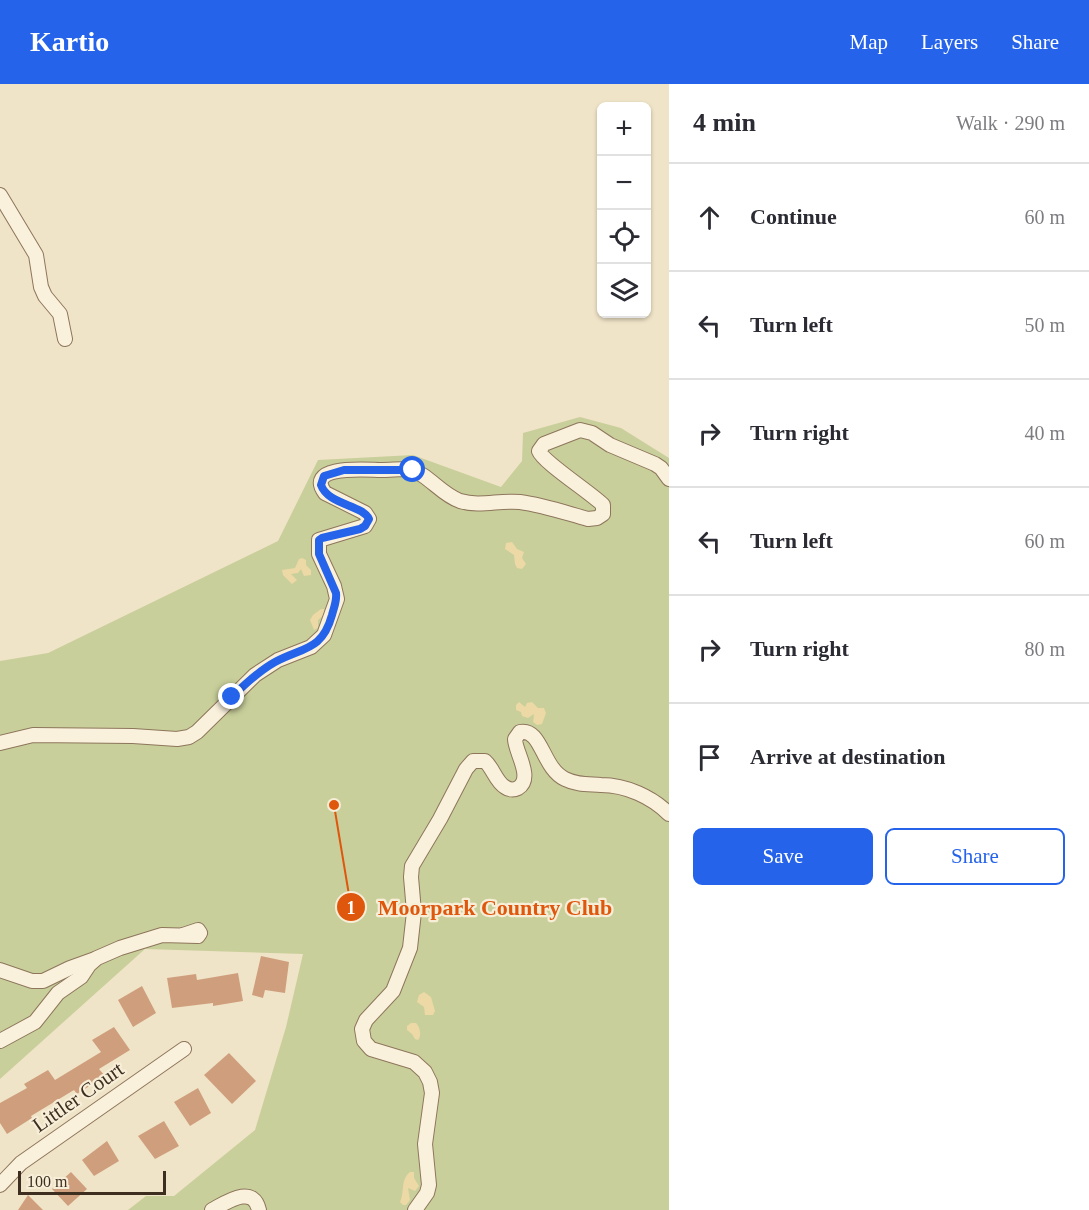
<!DOCTYPE html>
<html lang="en">
<head>
<meta charset="utf-8">
<style>
	:root { --surface:#fff; --page:#f7f7f7; --text:#2b2b33; --muted:#7c7c81; --line:#e1e1e2; --accent:#2563eb }
	body { margin:0; font-family:Georgia,serif; background:var(--page); color:var(--text) }
	.controls { position:absolute; right:18px; top:18px; display:grid; overflow:hidden; border-radius:9px; box-shadow:0 2px 4px #0004 }
	.controls button { width:54px; height:54px; display:grid; place-items:center; padding:0; border:0; border-bottom:2px solid var(--line); background:var(--surface); color:var(--text); font:30px sans-serif }
	.scale { position:absolute; left:18px; bottom:15px; width:148px; box-sizing:border-box; padding-left:6px; border:3px solid #3d2e20; border-top:0; font-size:16px; line-height:21px; white-space:nowrap; color:#3d2e20; -webkit-text-stroke:4px #f7eed8; paint-order:stroke }
	.stop { position:absolute; width:18px; height:18px; margin:-14px; border:4px solid #2563eb; border-radius:50%; background:#fff }
	.stop.end { background:#2563eb; border-color:#fff; box-shadow:0 2px 6px #0008 }
	.list { margin:0; padding:0; list-style:none }
	h2 { display:flex; justify-content:space-between; align-items:center; height:78px; margin:0; padding:0 24px; font-size:26px }
	h2 small { font-size:20px; font-weight:400; color:var(--muted) }
	.list li { display:grid; grid-template-columns:39px 1fr auto; gap:18px; align-items:center; box-sizing:border-box; height:108px; padding:0 24px; border-top:2px solid var(--line) }
	.list b { display:block; font-size:22px; white-space:nowrap }
	.list em { font-size:20px; font-style:normal; color:var(--muted) }
	.actions { display:flex; gap:12px; padding:18px 24px }
	.actions a { flex:1; padding:14px 0; border:2px solid var(--accent); border-radius:9px; text-align:center; font-size:21px; color:var(--accent) }
	.actions .main { background:var(--accent); color:#fff }
	.icon { flex:none; width:33px; height:33px; fill:none; stroke:currentColor; stroke-width:2; stroke-linecap:round; stroke-linejoin:round }
	.map { position:relative; flex:none; width:669px; height:1126px; overflow:hidden }
	header { display:flex; align-items:center; gap:36px; box-sizing:border-box; height:84px; padding:0 30px; background:var(--accent); color:#fff }
	header strong { font-size:28px }
	nav { display:flex; gap:33px; margin-inline-start:auto; font-size:21px }
	main { display:flex }
	aside { flex:1; background:var(--surface) }
	.map>svg:first-child { display:block }
	.green { fill:#c9cf9b }
	.sand { fill:#ecd9a5 }
	.building { fill:#cf9f7d }
	.lines { fill:none; stroke-linecap:round; stroke-linejoin:round }
	.minor-casing { stroke:#8d765c; stroke-width:16 }
	.minor { stroke:#faf1dc; stroke-width:14 }
	.route { stroke:#2563eb; stroke-width:8 }
	.labels { text-anchor:middle; dominant-baseline:central; stroke-width:4.5; stroke-linejoin:round; paint-order:stroke }
	.street-label { font-size:21px; fill:#3d2e20; stroke:#f7eed8 }
	.leader { fill:none; stroke:#df570d; stroke-width:2 }
	.callout-dot { fill:#df570d; stroke:#f7eed8; stroke-width:2 }
	.mark-label { font-size:18px; text-anchor:middle; font-weight:bold; fill:#fff }
	.callout-label { font-size:22px; text-anchor:middle; font-weight:bold; fill:#df570d; stroke:#f7eed8; stroke-width:4.5; stroke-linejoin:round; paint-order:stroke }
</style>
</head>
<body>
<header>
<strong>Kartio</strong>
<nav><a>Map</a><a>Layers</a><a>Share</a></nav>
</header>
<main>
<div class="map">
<svg width="669" height="1126" viewBox="0 0 669 1126">
	<rect width="100%" height="100%" fill="#f0e4c8"/>
	<path class="green" d="M580 333 621 344 669 374V1126H128L146 1112H174L255 1046 286 943 303 870 145 865 0 995V577L48 569 278 457 318 376 413 371 501 403 522 377 523 349Z"/>
	<g class="sand">
		<path d="M512 458 517 465 524 468 522 474 526 480 522 485 517 484 515 480 514 471 505 465 506 459Z"/>
		<path d="M302 474 306 476V481L311 486V491L304 492 301 485 298 489 291 490 297 496 292 500 283 491 282 486 295 484 299 475Z"/>
		<path d="M321 525H324V531L318 536V544L314 546 310 536 313 531Z"/>
		<path d="M519 618 525 623 527 619 532 618 538 624H544L546 629 542 640 537 641 533 638 534 630 528 634 522 632 521 628 516 626V621Z"/>
		<path d="M424 908 431 913 435 927 433 931H425L424 923 417 918 419 911Z"/>
		<path d="M411 939H416C420 943 422 952 418 956L415 955 412 950 407 946V942Z"/>
		<path d="M410 1088H414V1094L419 1102 415 1107 408 1104 410 1116 406 1121H403L400 1118C405 1108 400 1096 410 1088Z"/>
	</g>
	<g class="building">
		<path d="M261 872 289 878 285 909 265 906 263 914 252 911Z"/>
		<path d="M238 889 243 917 213 922V919L172 924 167 894 196 890 197 896Z"/>
		<path d="M142 902 156 929 133 943 118 916Z"/>
		<path d="M114 943 130 966 99 985 105 992 77 1010 74 1006 31 1032 32 1034 7 1050 0 1039V1019L27 1004 24 1000 48 986 55 996 101 968 92 956Z"/>
		<path d="M229 969 256 997 232 1020 204 991Z"/>
		<path d="M198 1004 211 1029 190 1042 174 1018Z"/>
		<path d="M164 1037 179 1062 155 1075 138 1052Z"/>
		<path d="M107 1057 119 1077 94 1092 82 1076Z"/>
		<path d="M71 1088 87 1105 68 1122 52 1105Z"/>
		<path d="M28 1111 43 1126H18Z"/>
	</g>
	<g class="lines">
		<g class="minor-casing">
			<g id="minor">
				<path d="M0 111 36 171 41 203 45 212 60 230 65 255"/>
				<path d="M0 659 33 651 133 652 177 655 189 653 197 648 255 591 278 576 311 563 324 551 337 515 334 502 319 470V456L365 442 369 435 365 429 325 409C304 380 368 386 380 386 389 386 399 385 408 385 428 389 440 410 460 417 480 423 499 416 520 418 543 421 566 429 588 435L597 434 603 430V421C591 409 543 378 539 367L544 360 580 346 592 349 610 361 655 380 661 384 669 395"/>
				<path d="M0 886 32 897H43L70 884 95 875"/>
				<path d="M0 957 35 938 58 909 81 893 89 881 97 874 120 864 162 851 198 852 200 849 198 846 183 851"/>
				<path d="M0 1101 21 1079 184 965"/>
				<path d="M212 1126C227 1118 253 1100 259 1126"/>
				<path d="M415 1126 427 1109 429 1101 425 1060 432 1009 430 998 425 988 414 978 371 965 364 957 362 945 366 936 393 907 410 864 414 828 411 793 412 782 440 735 466 685 473 677H485C493 684 496 698 505 703 509 706 514 706 518 704 534 694 515 668 515 655L520 648C542 644 542 684 565 695 577 701 588 700 601 701 626 701 652 713 669 730"/>
			</g>
		</g>
		<use href="#minor" class="minor"/>
	</g>
	<g class="lines">
		<path class="route" d="M232 613C245 600 259 587 275 578 303 563 322 567 332 531 334 523 337 517 336 509L319 470V456L322 454 360 445 365 442 369 435C363 421 328 421 321 401L324 392 344 386H413"/>
	</g>
	<g class="labels">
		<g class="street-label">
			<text transform="translate(78 1013) rotate(-35)">Littler Court</text>
		</g>
	</g>
	<path class="leader" d="M334 721L351 823"/>
	<g class="callout-dot">
		<circle cx="334" cy="721" r="6"/>
		<circle cx="351" cy="823" r="15"/>
	</g>
	<g class="mark-label">
		<text x="351" y="830">1</text>
	</g>
	<g class="callout-label">
		<text x="495" y="831">Moorpark Country Club</text>
	</g>
</svg>
<div class="controls">
<button>+</button>
<button>−</button>
<button><svg class="icon" aria-label="locate" viewBox="0 0 24 24"><circle cx="12" cy="12" r="6"/><path d="M12 2v4M12 18v4M2 12h4M18 12h4"/></svg></button>
<button><svg class="icon" aria-label="layers" viewBox="0 0 24 24"><path d="M12 4l9 5-9 5-9-5zM3 14l9 5 9-5"/></svg></button>
</div>
<div class="scale">100 m</div>
<div class="stop" style="left:413px;top:386px"></div>
<div class="stop end" style="left:232px;top:613px"></div>
</div>
<aside>
<h2>4 min<small>Walk · 290 m</small></h2>
<ul class="list">
<li><svg class="icon" aria-label="ahead" viewBox="0 0 24 24"><path d="M12 20V5M6 11l6-6 6 6"/></svg><div><b>Continue</b></div><em>60 m</em></li>
<li><svg class="icon" aria-label="left" viewBox="0 0 24 24"><path d="M17 20v-9H6M10 6l-5 5 5 5"/></svg><div><b>Turn left</b></div><em>50 m</em></li>
<li><svg class="icon" aria-label="right" viewBox="0 0 24 24"><path d="M7 20v-9h11M14 6l5 5-5 5"/></svg><div><b>Turn right</b></div><em>40 m</em></li>
<li><svg class="icon" aria-label="left" viewBox="0 0 24 24"><path d="M17 20v-9H6M10 6l-5 5 5 5"/></svg><div><b>Turn left</b></div><em>60 m</em></li>
<li><svg class="icon" aria-label="right" viewBox="0 0 24 24"><path d="M7 20v-9h11M14 6l5 5-5 5"/></svg><div><b>Turn right</b></div><em>80 m</em></li>
<li><svg class="icon" aria-label="arrive" viewBox="0 0 24 24"><path d="M6 21V4h12l-3 4 3 4H6"/></svg><div><b>Arrive at destination</b></div></li>
</ul>
<div class="actions"><a class="main">Save</a><a>Share</a></div>
</aside>
</main>
</body>
</html>
